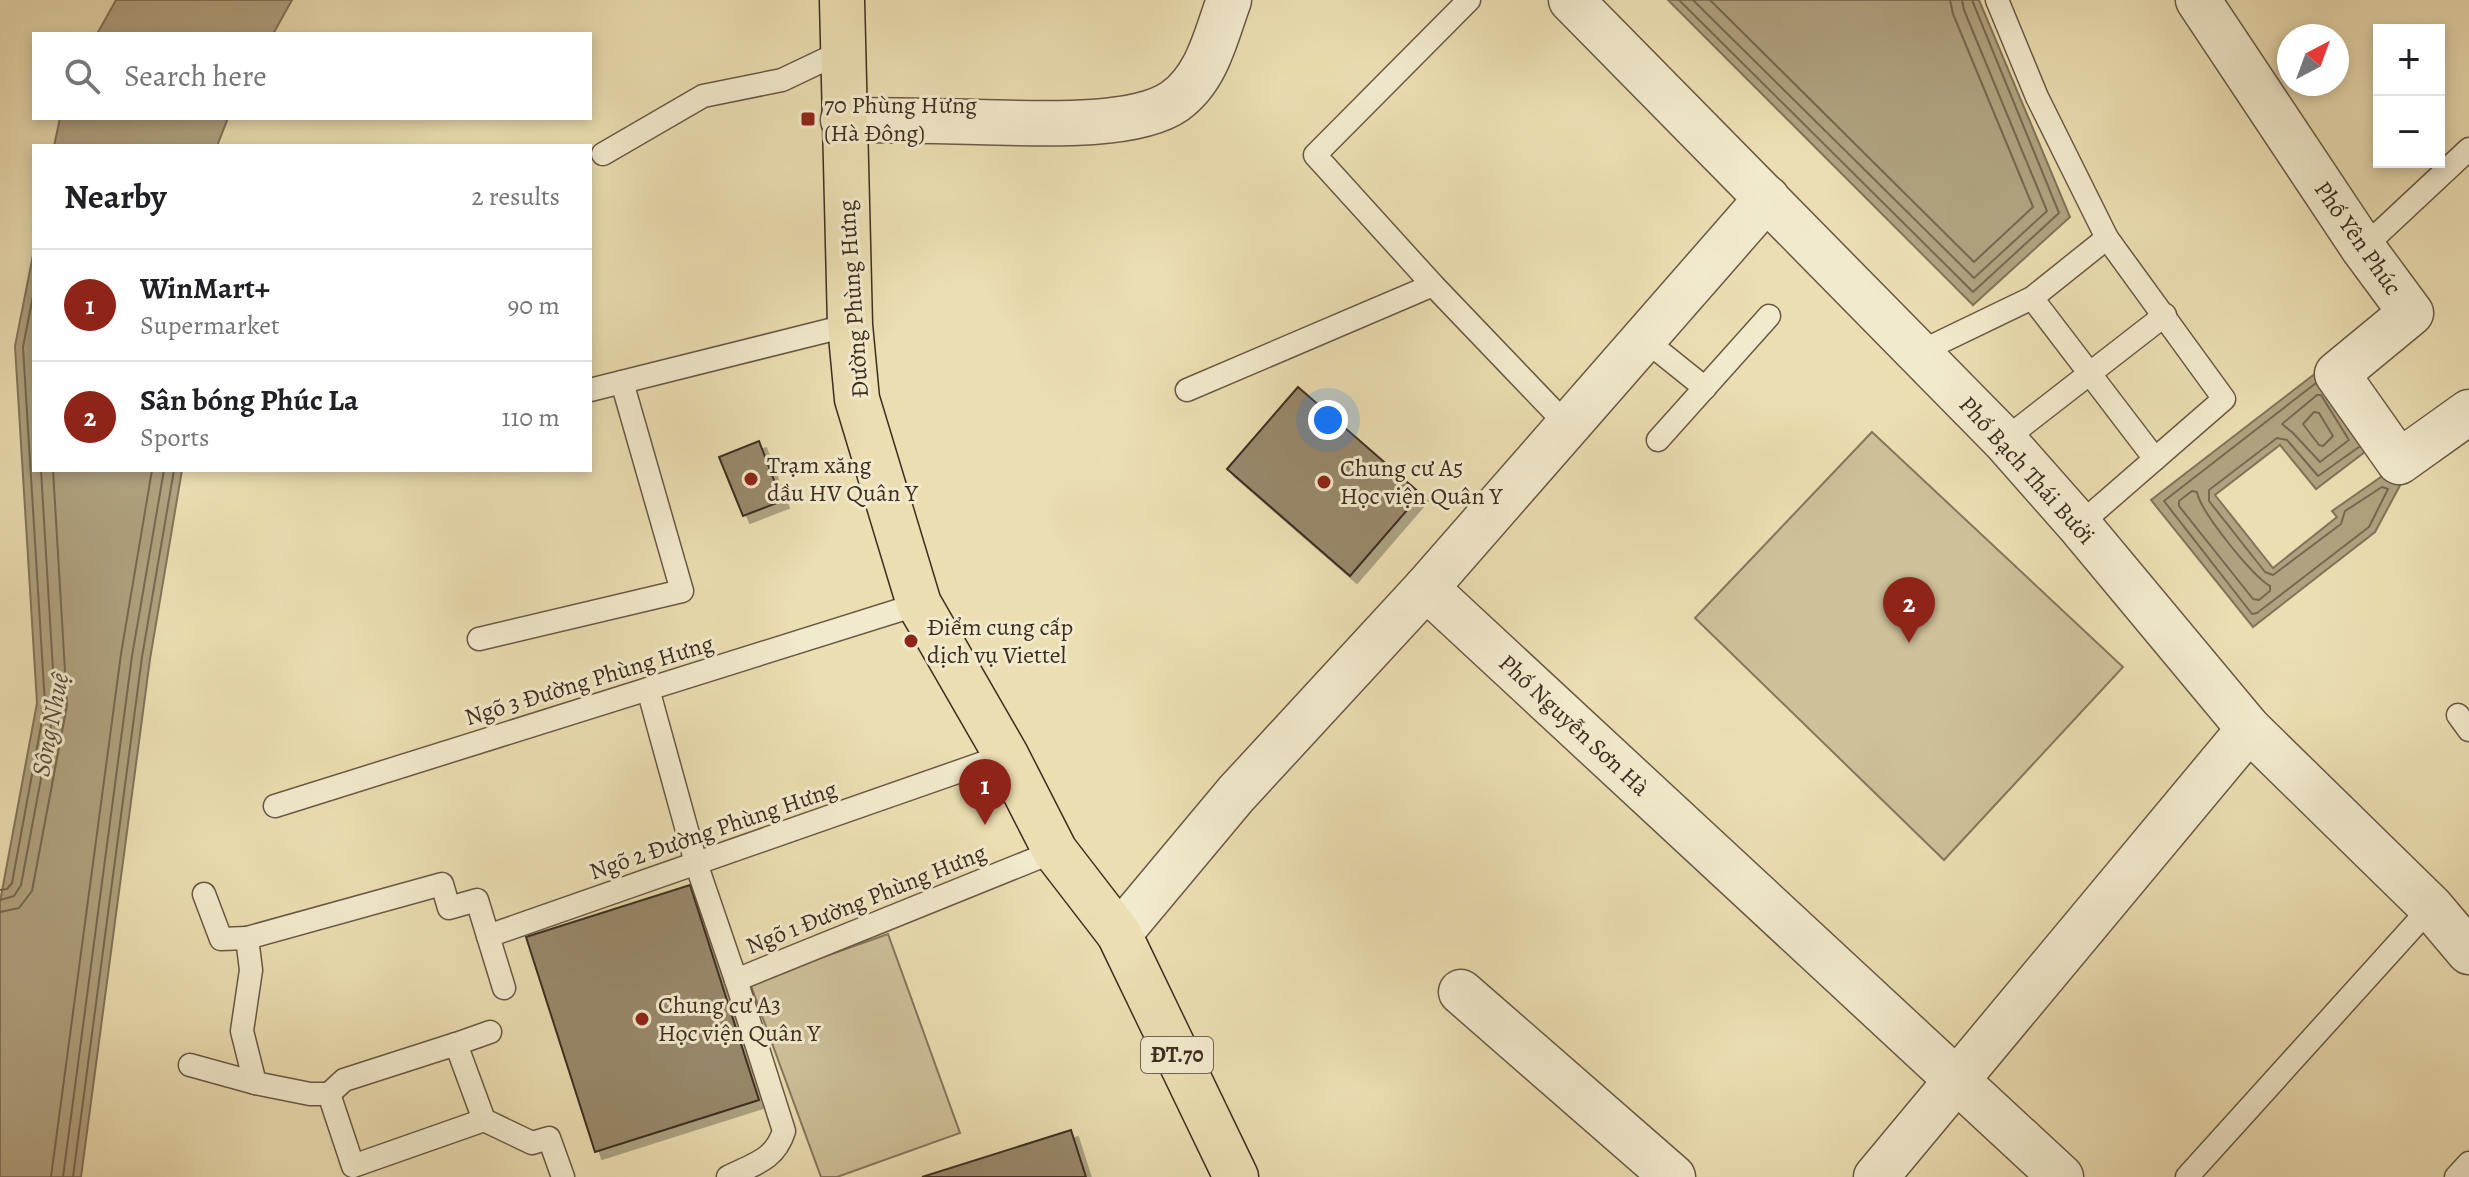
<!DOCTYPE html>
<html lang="en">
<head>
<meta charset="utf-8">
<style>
	:root { --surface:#fff; --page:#f6f6f6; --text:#202124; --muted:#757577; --line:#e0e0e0; --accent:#8f2418 }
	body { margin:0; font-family:Alegreya,serif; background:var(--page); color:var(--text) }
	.controls { position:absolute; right:24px; top:24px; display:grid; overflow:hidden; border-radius:0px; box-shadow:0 4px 12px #0003 }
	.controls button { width:72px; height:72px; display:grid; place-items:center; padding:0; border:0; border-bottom:2px solid var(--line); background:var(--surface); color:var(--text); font:40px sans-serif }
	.compass { position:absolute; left:2277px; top:24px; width:72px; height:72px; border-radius:50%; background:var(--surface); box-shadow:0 4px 12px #0003; rotate:41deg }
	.you { position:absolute; left:1328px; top:420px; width:28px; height:28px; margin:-20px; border:6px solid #fff; border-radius:50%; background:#1a73e8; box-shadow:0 0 0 12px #1a73e833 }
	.badge { display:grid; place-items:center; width:52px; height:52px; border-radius:50%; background:var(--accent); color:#fff; font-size:26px; font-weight:700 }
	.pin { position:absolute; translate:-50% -66px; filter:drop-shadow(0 2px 4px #0008) }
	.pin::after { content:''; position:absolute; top:42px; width:28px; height:24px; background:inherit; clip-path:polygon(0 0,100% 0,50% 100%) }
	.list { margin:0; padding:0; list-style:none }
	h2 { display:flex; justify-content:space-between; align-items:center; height:104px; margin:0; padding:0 32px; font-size:34px }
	h2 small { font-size:26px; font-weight:400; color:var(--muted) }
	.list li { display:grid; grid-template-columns:52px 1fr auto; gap:24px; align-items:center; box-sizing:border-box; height:112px; padding:0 32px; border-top:2px solid var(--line) }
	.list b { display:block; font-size:30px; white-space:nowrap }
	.list p { margin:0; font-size:26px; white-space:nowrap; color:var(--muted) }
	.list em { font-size:26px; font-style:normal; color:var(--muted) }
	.icon { flex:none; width:44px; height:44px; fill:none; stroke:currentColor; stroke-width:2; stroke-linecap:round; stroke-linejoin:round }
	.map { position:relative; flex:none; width:2469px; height:1177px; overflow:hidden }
	.search { position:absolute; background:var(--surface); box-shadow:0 4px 12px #0003; left:32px; top:32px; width:560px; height:88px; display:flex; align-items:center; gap:20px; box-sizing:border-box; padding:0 28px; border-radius:0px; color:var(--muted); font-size:30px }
	.panel { position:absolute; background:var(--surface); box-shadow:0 4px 12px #0003; left:32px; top:144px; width:560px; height:328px; border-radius:0px }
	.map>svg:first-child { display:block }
	.green { fill:#cec099; stroke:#86765c; stroke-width:2 }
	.water { fill:#b0a280; stroke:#82735a; stroke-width:2 }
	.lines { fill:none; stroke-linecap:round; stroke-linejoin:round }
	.shore { stroke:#776850; stroke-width:2 }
	.building { fill:#98896c; stroke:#3e2d20; stroke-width:2; filter:url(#shadow) }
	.lane-casing { stroke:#695944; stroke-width:25 }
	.street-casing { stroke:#695944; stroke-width:47 }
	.primary-casing { stroke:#3e2d20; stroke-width:47 }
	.lane { stroke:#f2eacd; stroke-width:22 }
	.street { stroke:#f2eacd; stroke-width:44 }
	.primary { stroke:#ebdeb2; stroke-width:44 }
	.poi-dot { fill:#8f2418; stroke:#f2eacd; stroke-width:3 }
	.labels { text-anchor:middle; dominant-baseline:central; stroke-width:6; stroke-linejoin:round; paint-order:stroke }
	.shield { fill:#f2eacd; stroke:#746654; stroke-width:2 }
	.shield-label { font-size:22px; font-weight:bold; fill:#3e2d20 }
	.poi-label { font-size:24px; fill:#3e2d20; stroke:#f2eacd; text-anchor:start }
	.street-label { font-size:24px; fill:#3e2d20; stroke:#f2eacd }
	.water-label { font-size:26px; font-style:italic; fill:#5a4a38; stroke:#f2eacd }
</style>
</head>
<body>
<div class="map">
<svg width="2469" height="1177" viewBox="0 0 2469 1177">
	<defs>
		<filter id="shadow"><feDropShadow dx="7" dy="7" stdDeviation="0" flood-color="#0004"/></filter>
	</defs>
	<rect width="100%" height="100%" fill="#ebdeb2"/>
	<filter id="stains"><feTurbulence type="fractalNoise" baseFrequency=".0025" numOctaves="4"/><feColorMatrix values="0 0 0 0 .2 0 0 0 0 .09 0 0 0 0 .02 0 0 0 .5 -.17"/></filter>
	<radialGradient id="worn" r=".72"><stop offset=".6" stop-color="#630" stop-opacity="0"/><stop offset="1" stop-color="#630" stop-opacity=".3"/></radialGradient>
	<g class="green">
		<path d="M1872 432 2123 667 1944 860 1695 618Z"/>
		<path d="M888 934 960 1133 837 1177H821L750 983Z"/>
	</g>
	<g class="water">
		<path d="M116 0H292L273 34H97Z"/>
		<path d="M1668 0H1979L2070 217 1973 305Z"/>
		<path d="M60 118H228L217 146H54Z"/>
		<path d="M34 250V470H182L150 659 81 1177H0V902L37 703 15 346Z"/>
		<path d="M2325 366 2374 445 2316 489 2280 445 2215 495 2273 568 2337 517 2332 511 2391 470 2404 478 2375 532 2253 627 2151 500Z"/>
	</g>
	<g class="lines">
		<g class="shore">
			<path d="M1679 0 1973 292 2059 213 1972 0"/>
			<path d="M1693 0 1974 278 2047 211 1964 10 1962 0"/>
			<path d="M1710 0 1974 262 2033 207 1953 14 1950 0"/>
			<path d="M2316 383 2164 501 2252 614 2257 613 2369 527 2388 489 2382 487 2345 511 2341 524 2273 575 2265 572 2209 501V490L2277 438 2287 440 2318 476 2359 447"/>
			<path d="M2321 395 2349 440 2320 462 2293 433 2282 424 2317 395Z"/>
			<path d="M2314 412 2319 413 2333 436 2323 446 2319 445 2303 424Z"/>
			<path d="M2192 491 2197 492C2200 511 2253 577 2270 586V591L2259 600 2253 599 2179 506V501Z"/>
			<path d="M0 890 7 889 12 883 45 704 23 347 34 291"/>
			<path d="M0 900 14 896 21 885 55 704 41 470"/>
			<path d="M0 912 19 908 32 891 67 705 53 470"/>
			<path d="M51 1177 121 654 152 470"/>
			<path d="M63 1177 132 656 164 470"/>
			<path d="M73 1177 142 657 174 470"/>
		</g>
	</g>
	<g class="building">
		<path d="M1298 387 1421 494 1350 576 1227 469Z"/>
		<path d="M759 441 782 501 743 516 719 457Z"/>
		<path d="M690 885 759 1100 595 1152 526 937Z"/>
		<path d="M1071 1130 1086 1177H922Z"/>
	</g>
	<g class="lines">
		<g class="lane-casing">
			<g id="lane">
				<path d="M1469 0 1315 155 1433 285 1568 426"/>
				<path d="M1997 0 2037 97 2107 238 2224 399 2079 525"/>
				<path d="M603 154 703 96 782 80 843 51"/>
				<path d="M2363 248 2469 149"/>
				<path d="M2032 298 2155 459"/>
				<path d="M1644 339 1705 388"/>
				<path d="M1920 352 2032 298 2107 238"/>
				<path d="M590 390 850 325"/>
				<path d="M1187 390 1433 285"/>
				<path d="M1658 440 1769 316"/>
				<path d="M2004 440 2165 315"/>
				<path d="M479 639 682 591 622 382"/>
				<path d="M648 689 696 863 736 980"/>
				<path d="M2458 715 2469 730"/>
				<path d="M275 806 919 604"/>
				<path d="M204 894 221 939 247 938"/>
				<path d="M504 988 488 936 1006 755"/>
				<path d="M490 1032 456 1044 484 1120 532 1143 549 1138 563 1177"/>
				<path d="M190 1065 255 1083"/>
				<path d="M329 1094 344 1080 456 1044"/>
				<path d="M484 1120 353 1166 329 1094H310L255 1083 242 1031 251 970 247 938 442 884 449 908 477 900 488 936"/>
				<path d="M728 1177C754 1164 775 1160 784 1131L736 980 1055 851"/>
				<path d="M2187 1177 2431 907"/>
				<path d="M2456 1177 2469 1163"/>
			</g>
		</g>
		<g class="street-casing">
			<g id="street">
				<path d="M1571 0 2004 440 2079 525 2249 729 2431 907 2469 952"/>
				<path d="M2198 0 2363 248 2411 313 2337 374 2399 462 2469 412"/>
				<path d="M843 120C888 120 933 121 978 122 1028 123 1134 130 1175 101 1208 77 1216 35 1229 0"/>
				<path d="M1426 588 2061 1177"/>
				<path d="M1119 934 1236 794 1426 588 1767 198"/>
				<path d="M1461 992 1673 1177"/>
				<path d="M1876 1177 2249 729"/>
			</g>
		</g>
		<g class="primary-casing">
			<path id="primary" d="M842 0 850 325 857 399 919 604 1006 755 1055 851 1119 934 1236 1177"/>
		</g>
		<use href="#lane" class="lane"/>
		<use href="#street" class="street"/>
		<use href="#primary" class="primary"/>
	</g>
	<g class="poi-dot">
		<rect x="800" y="111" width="16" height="16" rx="4"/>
		<circle cx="751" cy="479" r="8"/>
		<circle cx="1324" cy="482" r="8"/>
		<circle cx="911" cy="641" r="8"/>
		<circle cx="642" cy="1019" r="8"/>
	</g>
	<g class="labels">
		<rect class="shield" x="1141" y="1037" width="72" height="36" rx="6"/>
		<g class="shield-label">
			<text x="1177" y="1055">ĐT.70</text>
		</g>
		<g class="poi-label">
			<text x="824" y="105">70 Phùng Hưng<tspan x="824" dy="28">(Hà Đông)</tspan></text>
			<text x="767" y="465">Trạm xăng<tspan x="767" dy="28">dầu HV Quân Y</tspan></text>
			<text x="1340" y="468">Chung cư A5<tspan x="1340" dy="28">Học viện Quân Y</tspan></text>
			<text x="927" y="627">Điểm cung cấp<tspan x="927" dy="28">dịch vụ Viettel</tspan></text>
			<text x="658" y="1005">Chung cư A3<tspan x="658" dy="28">Học viện Quân Y</tspan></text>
		</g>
		<g class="street-label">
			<text transform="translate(2358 238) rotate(55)">Phố Yên Phúc</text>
			<text transform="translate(853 299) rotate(-94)">Đường Phùng Hưng</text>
			<text transform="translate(2027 470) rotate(48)">Phố Bạch Thái Bưởi</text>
			<text transform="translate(589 680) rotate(-17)">Ngõ 3 Đường Phùng Hưng</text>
			<text transform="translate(1574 725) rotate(43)">Phố Nguyễn Sơn Hà</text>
			<text transform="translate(713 830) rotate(-19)">Ngõ 2 Đường Phùng Hưng</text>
			<text transform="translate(866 899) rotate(-22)">Ngõ 1 Đường Phùng Hưng</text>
		</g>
		<g class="water-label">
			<text transform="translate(50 725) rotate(-79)">Sông Nhuệ</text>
		</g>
	</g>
	<rect width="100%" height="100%" filter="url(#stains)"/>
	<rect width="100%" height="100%" fill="url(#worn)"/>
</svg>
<div class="controls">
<button>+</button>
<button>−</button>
</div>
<svg class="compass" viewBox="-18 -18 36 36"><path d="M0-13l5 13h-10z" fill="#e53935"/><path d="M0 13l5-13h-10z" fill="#757577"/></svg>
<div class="you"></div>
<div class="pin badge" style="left:985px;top:825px">1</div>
<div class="pin badge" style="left:1909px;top:643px">2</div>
<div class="search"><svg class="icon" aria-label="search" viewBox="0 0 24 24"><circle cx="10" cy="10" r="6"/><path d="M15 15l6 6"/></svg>Search here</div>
<section class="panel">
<h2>Nearby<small>2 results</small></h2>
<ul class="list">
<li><span class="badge">1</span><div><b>WinMart+</b><p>Supermarket</p></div><em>90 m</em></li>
<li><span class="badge">2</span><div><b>Sân bóng Phúc La</b><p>Sports</p></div><em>110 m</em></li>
</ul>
</section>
</div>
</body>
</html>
